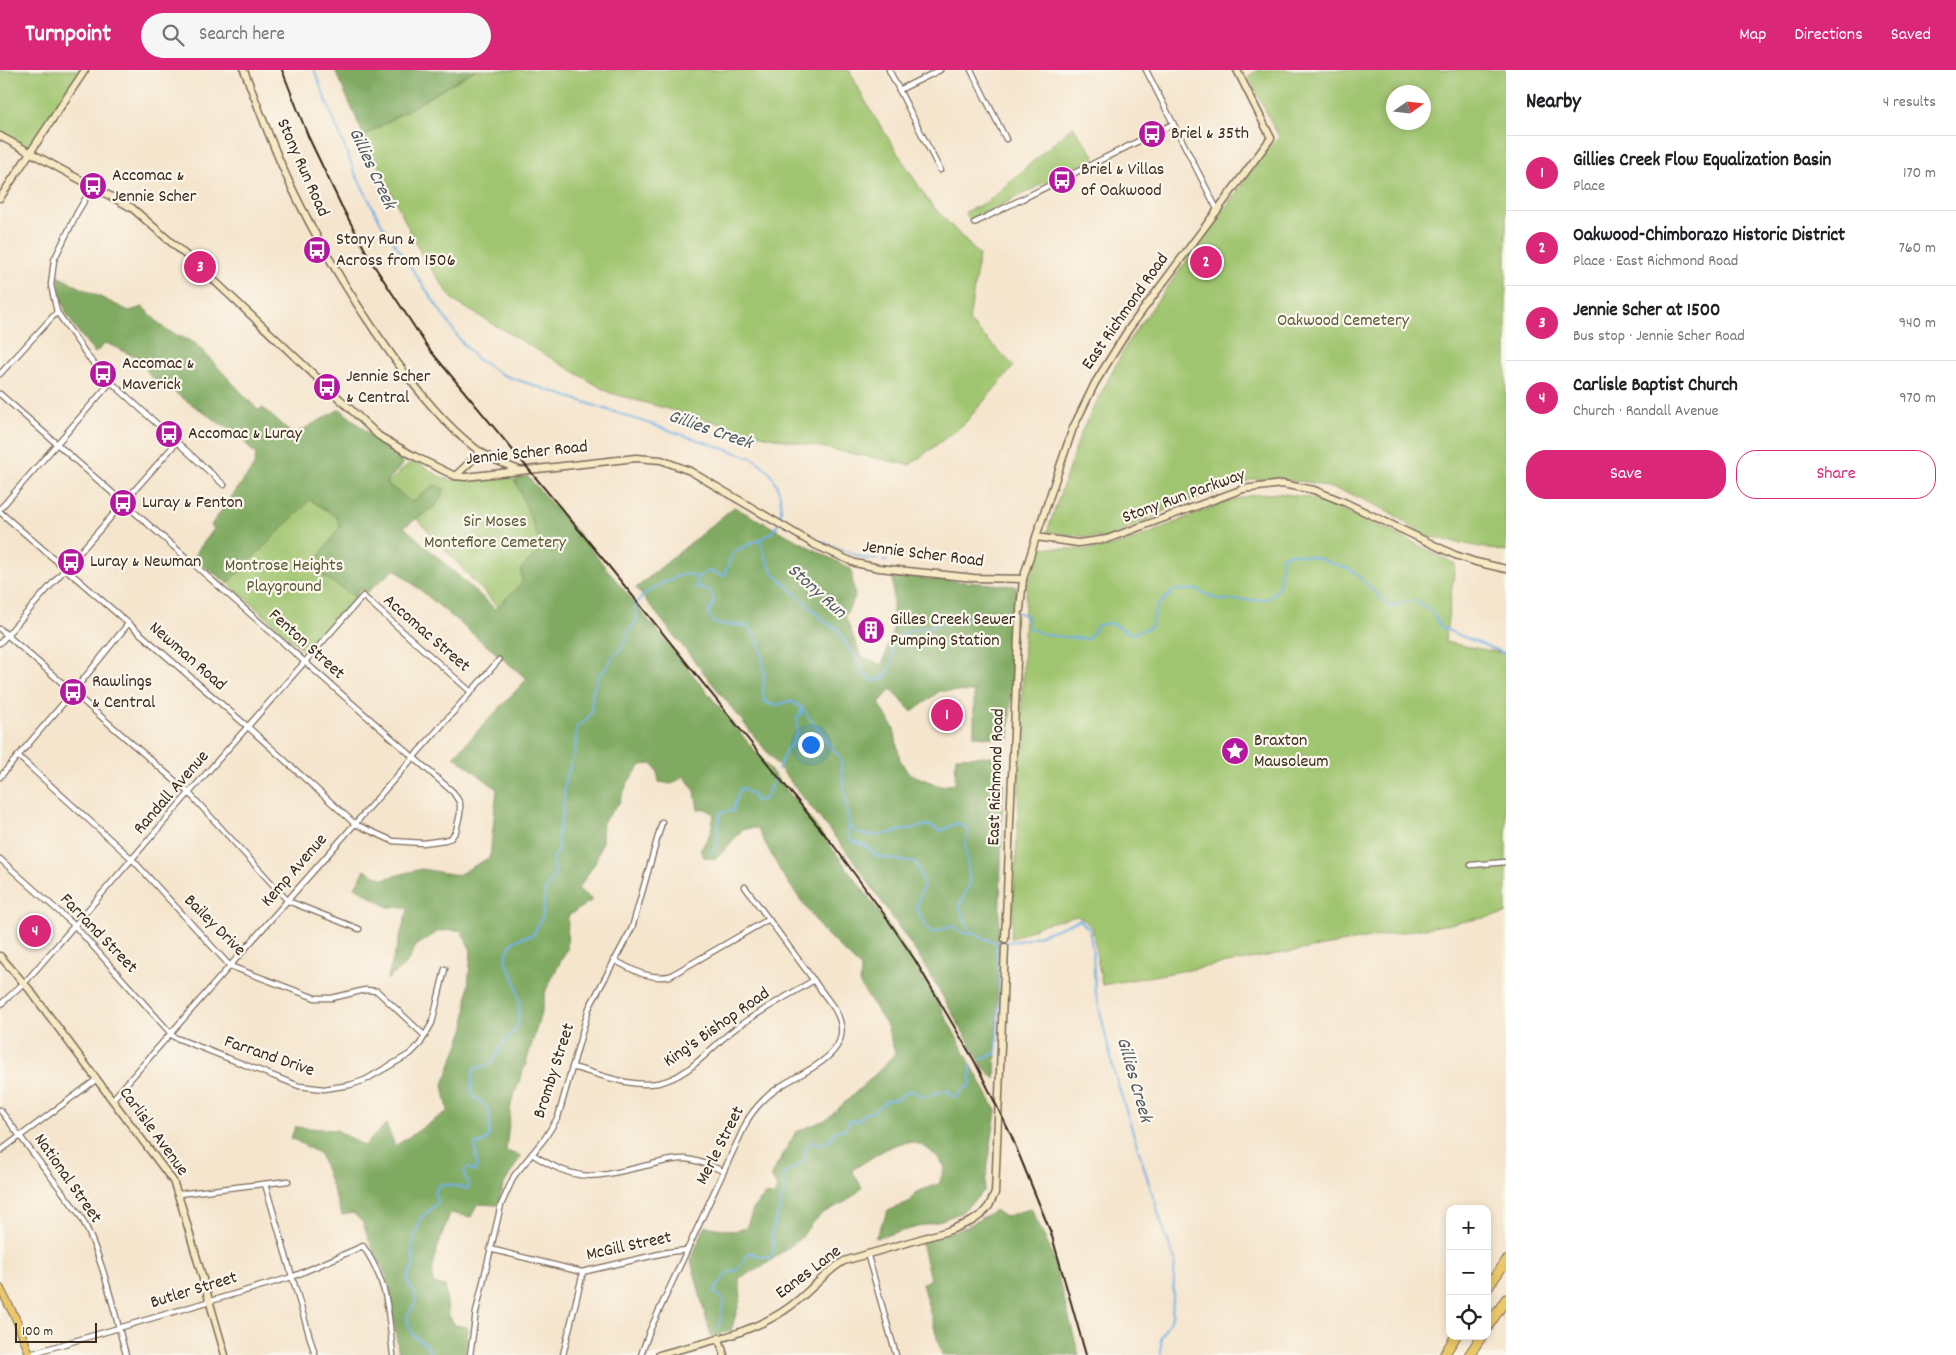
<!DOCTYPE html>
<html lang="en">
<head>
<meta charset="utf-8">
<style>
	:root { --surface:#fff; --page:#f6f6f6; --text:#202124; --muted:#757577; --line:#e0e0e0; --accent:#db2777 }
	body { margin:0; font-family:Dekko,sans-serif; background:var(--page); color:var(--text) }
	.controls { position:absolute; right:15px; bottom:15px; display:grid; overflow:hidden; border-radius:10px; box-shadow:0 2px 8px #0003 }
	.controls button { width:45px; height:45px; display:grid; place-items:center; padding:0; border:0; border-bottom:1px solid var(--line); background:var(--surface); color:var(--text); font:25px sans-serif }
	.compass { position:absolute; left:1386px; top:15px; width:45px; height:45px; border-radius:50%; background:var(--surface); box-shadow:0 2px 8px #0003; rotate:76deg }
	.scale { position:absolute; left:15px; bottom:12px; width:82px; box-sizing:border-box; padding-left:5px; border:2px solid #3b2a1e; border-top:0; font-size:14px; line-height:18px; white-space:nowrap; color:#3b2a1e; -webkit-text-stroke:4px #fbf7ec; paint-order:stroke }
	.you { position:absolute; left:810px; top:674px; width:18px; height:18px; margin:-12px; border:4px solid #fff; border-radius:50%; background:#1a73e8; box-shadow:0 0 0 8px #1a73e833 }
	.badge { display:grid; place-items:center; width:32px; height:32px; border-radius:50%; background:var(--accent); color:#fff; font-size:16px; font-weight:700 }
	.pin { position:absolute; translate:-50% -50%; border:2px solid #fff; box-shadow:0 1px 5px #0006 }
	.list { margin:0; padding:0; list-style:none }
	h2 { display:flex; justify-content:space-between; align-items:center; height:65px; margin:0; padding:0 20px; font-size:21px }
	h2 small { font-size:16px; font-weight:400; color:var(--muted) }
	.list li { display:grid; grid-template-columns:32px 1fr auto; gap:15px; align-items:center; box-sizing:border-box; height:75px; padding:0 20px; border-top:1px solid var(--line) }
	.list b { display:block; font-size:19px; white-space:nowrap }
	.list p { margin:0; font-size:16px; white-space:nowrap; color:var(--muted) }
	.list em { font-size:16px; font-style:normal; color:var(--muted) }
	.actions { display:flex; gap:10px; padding:15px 20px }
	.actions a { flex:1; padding:11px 0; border:1px solid var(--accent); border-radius:20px; text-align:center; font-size:18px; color:var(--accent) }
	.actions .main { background:var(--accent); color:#fff }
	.icon { flex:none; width:28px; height:28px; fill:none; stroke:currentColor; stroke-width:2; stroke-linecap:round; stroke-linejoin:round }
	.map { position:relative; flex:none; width:1506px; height:1285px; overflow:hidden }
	header { display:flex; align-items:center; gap:30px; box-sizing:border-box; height:70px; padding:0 25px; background:var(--accent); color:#fff }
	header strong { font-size:24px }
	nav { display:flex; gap:28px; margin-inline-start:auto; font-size:18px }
	.search { width:350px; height:45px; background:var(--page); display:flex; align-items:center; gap:12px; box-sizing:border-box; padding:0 18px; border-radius:28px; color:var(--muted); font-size:19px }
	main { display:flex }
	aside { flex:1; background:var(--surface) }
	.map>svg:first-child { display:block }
	.green { fill:#a0c56f; stroke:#6e7846; fill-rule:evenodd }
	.forest { fill:#80aa62; stroke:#5e6a40 }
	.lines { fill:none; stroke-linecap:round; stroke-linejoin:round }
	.stream { stroke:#70b1e4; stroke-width:2 }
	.street-casing { stroke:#7c6b5b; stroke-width:7 }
	.secondary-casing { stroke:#7c6b5b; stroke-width:9 }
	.primary-casing { stroke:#7c6b5b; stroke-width:9 }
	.highway-casing { stroke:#7c6b5b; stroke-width:11 }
	.street { stroke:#fff; stroke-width:4.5 }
	.secondary { stroke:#f7e9c3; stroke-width:6 }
	.primary { stroke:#eac769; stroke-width:7 }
	.highway { stroke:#eac769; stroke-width:9 }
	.rail { stroke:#3b2a1e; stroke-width:2 }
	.labels { text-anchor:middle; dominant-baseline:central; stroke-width:4.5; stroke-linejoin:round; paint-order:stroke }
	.poi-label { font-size:18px; fill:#3b2a1e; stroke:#fbf7ec; text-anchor:start }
	.street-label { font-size:18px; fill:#3b2a1e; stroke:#fbf7ec }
	.park-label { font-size:18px; fill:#595836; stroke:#fbf7ec }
	.water-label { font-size:19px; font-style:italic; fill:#4e5963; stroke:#fbf7ec }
</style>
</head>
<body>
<header>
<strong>Turnpoint</strong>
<div class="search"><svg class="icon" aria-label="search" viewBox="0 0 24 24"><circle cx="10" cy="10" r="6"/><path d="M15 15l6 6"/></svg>Search here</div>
<nav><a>Map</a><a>Directions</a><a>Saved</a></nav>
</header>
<main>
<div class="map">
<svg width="1506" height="1285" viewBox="0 0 1506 1285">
	<rect width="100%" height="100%" fill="#fbf7ec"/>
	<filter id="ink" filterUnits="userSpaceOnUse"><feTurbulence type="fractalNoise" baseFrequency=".02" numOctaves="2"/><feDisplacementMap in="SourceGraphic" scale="10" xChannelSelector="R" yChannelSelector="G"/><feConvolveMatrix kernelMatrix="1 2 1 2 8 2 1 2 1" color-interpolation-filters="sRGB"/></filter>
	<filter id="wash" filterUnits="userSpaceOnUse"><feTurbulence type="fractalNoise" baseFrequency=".0096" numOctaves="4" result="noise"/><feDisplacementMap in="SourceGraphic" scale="20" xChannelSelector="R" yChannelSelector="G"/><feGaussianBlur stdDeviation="1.12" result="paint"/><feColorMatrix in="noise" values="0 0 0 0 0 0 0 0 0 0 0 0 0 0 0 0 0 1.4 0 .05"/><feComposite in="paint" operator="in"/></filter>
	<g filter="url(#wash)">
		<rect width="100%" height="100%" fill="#f5e5cd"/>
		<g class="green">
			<path d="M0 0H85L31 81 0 66Z"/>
			<path d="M475 0H849L869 38 929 132 979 185 969 251 1014 296 965 353 910 395 765 366 610 323 454 231 422 186 364 66Z"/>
			<path d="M1259 0H1506V482L1425 466 1388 441 1349 423 1308 412 1254 409 1174 436 1107 469 1047 462 1082 360 1129 270 1269 77 1279 67 1248 6ZM1394 22H1424V52H1394Z"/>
			<path d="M1073 56 1095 87 970 151 965 142 987 132Z"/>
			<path d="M413 390 439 406 451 410 508 404 573 476 502 542 386 415Z"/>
			<path d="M309 413 357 456 324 493 358 524 331 556 327 558 307 580H303L224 509Z"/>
			<path d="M1279 423 1316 429 1393 462 1455 494 1445 572 1506 584V844L1102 915 1092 858 1084 850 1077 846 1044 854 1011 869 1017 770 1025 538 1027 516 1041 477C1063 479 1085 481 1107 477 1156 466 1199 437 1248 426 1258 424 1269 424 1279 423Z"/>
		</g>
		<g class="forest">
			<path d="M335 0H475L364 66Z"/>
			<path d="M59 207 129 241 143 237 166 260 195 273 258 340 263 338 293 365 340 339 404 393 386 413 412 432 434 415 445 419 436 436 404 457 495 539 522 513 521 499 542 477 515 409 527 406 576 461 811 750 873 833 928 914 996 1041 984 1121 962 1142 937 1152 875 1168 888 1141 911 1131 916 1122 939 1114 945 1097C912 1052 889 1078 852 1100L862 1118 847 1131 823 1143 810 1155 802 1167 762 1197 739 1208 741 1227 731 1261 711 1267 691 1190 705 1156 734 1161 746 1158 754 1137 766 1124 774 1127 777 1118 771 1105 796 1062 827 1049 880 1000 895 983 887 956 860 915 861 898 823 861 782 804 757 758 743 759 716 789 704 787 700 781 711 762 714 744 706 739 698 740 695 721 684 706 672 714 659 712 657 700 652 694 641 695 628 712 619 733 603 752 602 772 595 793 578 819 592 830 568 846 567 879 546 920 542 940 526 993 511 1034 506 1081 521 1086 503 1116 498 1135 477 1134 471 1147 450 1143C443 1165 430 1190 433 1213L445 1216 448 1244 455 1255 468 1257 465 1285H399L387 1207 370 1173 363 1153 353 1143 342 1145 320 1084 291 1068 295 1057 337 1060 364 1076 386 1054 395 1076 448 1041 443 1015 465 957 471 881 461 860 439 861 416 876 407 893 387 910 408 839 403 837H388L355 817 365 800 383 809 421 799 458 805 490 787 497 719 454 686 527 609 395 499 366 523 361 519 355 527 323 506 320 485 340 457 337 447 310 430 228 513 192 488 214 459 211 455 254 396 256 385 235 361 219 353 149 305C145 288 120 280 106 273L95 283C75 258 59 241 59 207Z"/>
			<path d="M734 437 851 499 855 527 845 546 861 586 882 595 893 560V506L1015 516 1017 519 1009 669 974 666V622L940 621 912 642 891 619 879 633 894 659 900 690 908 703 940 716 955 714 956 687 1004 686 995 1009 984 998 922 891 854 791 636 518Z"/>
			<path d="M1031 1138 1052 1183 1079 1285H942L922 1214 930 1209 921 1172 967 1157 995 1140 1005 1147Z"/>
		</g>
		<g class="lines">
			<g class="stream">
				<path d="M314 0 355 103 381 153 460 270 477 289 503 305 752 388C759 392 765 397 770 403 781 417 787 446 773 461 763 471 740 475 733 484 729 490 727 499 724 506L708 501 697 508 696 517 710 520 714 532 708 544 715 554 748 556C758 566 764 587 764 601 765 613 760 622 766 633L776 635 790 631 801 637 840 688 849 756 860 764 876 766 928 755 941 761 957 753 965 757 968 763 965 773 970 813 959 836C962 843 965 855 971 860 1001 888 1048 861 1080 850L1089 859 1093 883 1095 919 1114 1002 1165 1164 1175 1190 1172 1247 1161 1267V1285"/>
				<path d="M781 448 793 456"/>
				<path d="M760 470 765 486 774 504 827 553 838 559 849 580 860 591C861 604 865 607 876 611L886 607 892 592 894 571 909 561 975 546 1014 541 1027 546 1028 557C1048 569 1065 566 1088 569L1098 555 1111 553 1132 564 1151 557 1157 536 1175 520H1197L1219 530H1254L1270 528 1279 517 1282 487 1290 483 1317 488 1352 500 1390 537 1413 530 1430 540 1442 558 1506 584"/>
				<path d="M819 471 864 488 877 490"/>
				<path d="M883 491H887"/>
				<path d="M778 700 786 680 794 672V668L798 662 797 648 801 644V637"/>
				<path d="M849 756 848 764 853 772 865 775 878 787 916 793 924 814 916 838C921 845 925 857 931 863L953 856C960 863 965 865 974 862"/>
				<path d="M711 783C723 770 715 756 721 742L733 741 739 720 744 718 747 722 751 723 756 731 765 729 775 708"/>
				<path d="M981 989 996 983 1000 922 996 872"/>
				<path d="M719 1258C719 1246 723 1242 724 1231L714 1222 726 1204 738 1199 750 1182 760 1187H770C775 1180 775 1173 771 1165L784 1124 783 1105 805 1090C805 1081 805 1076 813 1071L821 1075 830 1070 835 1061 845 1059 850 1050 857 1052 865 1043 873 1042 886 1031 897 1029 910 1020C915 1021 916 1025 921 1026 931 1028 937 1020 947 1020L952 1026 957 1027 963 1018 968 1017 971 1012V996L972 995"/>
				<path d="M431 1285 427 1275C413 1267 408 1261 407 1245 428 1222 404 1221 408 1205 409 1202 413 1197 414 1195L412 1177 420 1149 438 1132 434 1123 439 1115H452L467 1119 469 1116 464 1102 468 1097 474 1102 477 1095 475 1075 486 1071 489 1066 490 1049 489 1041 483 1033 471 1025 473 1002 476 998C500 994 491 990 503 974 507 968 514 963 517 956 519 953 519 948 519 945 521 922 515 909 505 890 510 871 513 869 533 865L543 845 545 820 556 805 552 794 559 776 557 766 563 742 565 712 575 680 577 657 585 651 591 643 593 620 599 605 605 600 613 586 621 579 629 561 637 550C636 545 634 540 636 535 642 521 672 508 686 503L696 507"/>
			</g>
		</g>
	</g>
	<g filter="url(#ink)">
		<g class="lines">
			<g class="street-casing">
				<g id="street">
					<path d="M889 0 940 100"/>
					<path d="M971 0 1006 69"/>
					<path d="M1146 0 1218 141"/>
					<path d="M899 20 940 0"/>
					<path d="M93 116 77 143 54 190 51 215 57 242 89 288 111 312 224 415"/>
					<path d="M974 153 1173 54"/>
					<path d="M0 304 57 242"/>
					<path d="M0 324 453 722 460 733V744L456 761 451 768 445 770 423 773 393 771 355 754 248 657 0 442"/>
					<path d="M0 439 111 312"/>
					<path d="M0 559 189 723 288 831 359 859"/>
					<path d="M0 573 177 372"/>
					<path d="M18 686 132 789 230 896 315 928H332L365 920 377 921 425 966"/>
					<path d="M0 707 73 622 128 554"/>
					<path d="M0 789 74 855 174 967 299 1016 324 1019 350 1015 365 1010 410 984 420 974 432 953 445 899"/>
					<path d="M1471 795 1506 792"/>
					<path d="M614 890C633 900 648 910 670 906L769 849"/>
					<path d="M0 935 28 909 189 723 363 526 471 622"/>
					<path d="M572 997C599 1004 630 1018 658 1013 690 1007 711 976 736 958 761 940 788 926 814 910"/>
					<path d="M112 1030 499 590"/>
					<path d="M0 1040 80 1145C102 1184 114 1241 126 1285"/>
					<path d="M0 1081 97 1009"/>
					<path d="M532 1084C580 1115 596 1107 649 1095 661 1092 674 1088 686 1089 699 1090 711 1096 723 1101"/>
					<path d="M265 1114 315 1285"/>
					<path d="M178 1124 288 1111"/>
					<path d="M490 1179 582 1202 668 1182 687 1180"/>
					<path d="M867 1183 896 1285"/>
					<path d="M30 1284 292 1207 363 1176C389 1214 388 1241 393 1285"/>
					<path d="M470 1285 476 1242 501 1135 514 1106 545 1068 558 1047 589 938 632 858 662 752"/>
					<path d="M563 1285 583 1202"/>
					<path d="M641 1285 650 1260 748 1049C757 1035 767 1025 781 1016 809 998 861 981 834 938L745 817"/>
				</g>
			</g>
			<g class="secondary-casing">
				<g id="secondary">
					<path d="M244 0C259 39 273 78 291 116 320 177 356 236 396 291 419 322 444 354 475 378 488 388 504 394 519 400"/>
					<path d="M0 66 132 138 204 201 379 366 412 385 455 406 465 407 636 388 661 390 690 401 815 475 855 493 879 498 974 508 1023 509"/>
					<path d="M0 128 85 0"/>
					<path d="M455 406 481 382"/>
					<path d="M1036 467 1078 473 1107 469 1243 419 1282 414 1314 420 1344 432 1455 485 1476 492 1506 499"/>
					<path d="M1020 540 1023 509 1036 467 1073 358 1095 313 1128 260 1271 68 1237 0"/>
					<path d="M1005 869 1019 545"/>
					<path d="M0 886 29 919 173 1111 182 1137 225 1285"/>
					<path d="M719 1268 724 1285"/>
					<path d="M659 1285C701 1273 748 1265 785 1240 807 1226 822 1204 844 1191L948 1161 972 1151 982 1144 989 1136 995 1123 1005 877"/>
				</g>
			</g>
			<g class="primary-casing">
				<path id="primary" d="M0 1218 16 1249 30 1285"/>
			</g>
			<g class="highway-casing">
				<g id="highway">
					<path d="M1487 1219 1506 1191"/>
					<path d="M1487 1258 1506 1229"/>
					<path d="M1444 1285 1456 1266"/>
					<path d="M1469 1285 1482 1266"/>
				</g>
			</g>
			<use href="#street" class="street"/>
			<use href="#secondary" class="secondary"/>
			<use href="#primary" class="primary"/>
			<use href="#highway" class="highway"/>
			<path class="rail" d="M282 0 308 66 341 135 371 191 429 279 603 489 834 776 884 844 915 890 975 992 1011 1065 1051 1163 1086 1285"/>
		</g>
	</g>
	<defs>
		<g id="bus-disc" transform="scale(1.4375)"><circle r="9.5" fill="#b5179e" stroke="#fbf7ec"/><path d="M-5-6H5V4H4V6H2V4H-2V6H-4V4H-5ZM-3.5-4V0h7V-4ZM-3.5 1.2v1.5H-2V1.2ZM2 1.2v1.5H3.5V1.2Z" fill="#fff"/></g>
		<g id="building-disc" transform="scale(1.4375)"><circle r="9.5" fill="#b5179e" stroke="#fbf7ec"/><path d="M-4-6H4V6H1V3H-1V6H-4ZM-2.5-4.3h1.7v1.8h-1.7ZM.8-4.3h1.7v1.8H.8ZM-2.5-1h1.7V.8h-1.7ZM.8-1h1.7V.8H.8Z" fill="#fff"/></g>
		<g id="sight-disc" transform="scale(1.4375)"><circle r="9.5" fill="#b5179e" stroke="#fbf7ec"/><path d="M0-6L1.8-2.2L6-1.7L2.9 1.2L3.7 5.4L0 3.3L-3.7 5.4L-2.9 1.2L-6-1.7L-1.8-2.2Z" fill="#fff"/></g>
	</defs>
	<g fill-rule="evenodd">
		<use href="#bus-disc" x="1152" y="64"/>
		<use href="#bus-disc" x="1062" y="110"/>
		<use href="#bus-disc" x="93" y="116"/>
		<use href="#bus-disc" x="317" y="180"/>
		<use href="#bus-disc" x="103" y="304"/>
		<use href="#bus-disc" x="327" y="317"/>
		<use href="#bus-disc" x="169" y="364"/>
		<use href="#bus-disc" x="123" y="433"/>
		<use href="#bus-disc" x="71" y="492"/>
		<use href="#building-disc" x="871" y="560"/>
		<use href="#bus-disc" x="73" y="622"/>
		<use href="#sight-disc" x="1235" y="681"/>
	</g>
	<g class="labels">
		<g class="poi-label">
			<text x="1171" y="64">Briel &amp; 35th</text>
			<text x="1081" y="100">Briel &amp; Villas<tspan x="1081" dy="21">of Oakwood</tspan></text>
			<text x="112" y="106">Accomac &amp;<tspan x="112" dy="21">Jennie Scher</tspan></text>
			<text x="336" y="170">Stony Run &amp;<tspan x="336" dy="21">Across from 1506</tspan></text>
			<text x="122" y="294">Accomac &amp;<tspan x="122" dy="21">Maverick</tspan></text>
			<text x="346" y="307">Jennie Scher<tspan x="346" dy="21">&amp; Central</tspan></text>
			<text x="188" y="364">Accomac &amp; Luray</text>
			<text x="142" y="433">Luray &amp; Fenton</text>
			<text x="90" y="492">Luray &amp; Newman</text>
			<text x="890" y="550">Gilles Creek Sewer<tspan x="890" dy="21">Pumping Station</tspan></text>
			<text x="92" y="612">Rawlings<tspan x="92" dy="21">&amp; Central</tspan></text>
			<text x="1254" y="671">Braxton<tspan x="1254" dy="21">Mausoleum</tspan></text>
		</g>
		<g class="street-label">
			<text transform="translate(302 98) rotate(66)">Stony Run Road</text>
			<text transform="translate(1126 242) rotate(-55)">East Richmond Road</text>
			<text transform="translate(527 384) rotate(-6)">Jennie Scher Road</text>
			<text transform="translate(1184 427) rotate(-20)">Stony Run Parkway</text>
			<text transform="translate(923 485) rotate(7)">Jennie Scher Road</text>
			<text transform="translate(426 564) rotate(41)">Accomac Street</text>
			<text transform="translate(306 575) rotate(42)">Fenton Street</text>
			<text transform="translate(187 587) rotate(41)">Newman Road</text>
			<text transform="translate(997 707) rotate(-88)">East Richmond Road</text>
			<text transform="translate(172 723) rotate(-49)">Randall Avenue</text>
			<text transform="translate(295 801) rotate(-49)">Kemp Avenue</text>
			<text transform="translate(214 856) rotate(45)">Bailey Drive</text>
			<text transform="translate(98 864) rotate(46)">Farrand Street</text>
			<text transform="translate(717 958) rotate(-35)">King's Bishop Road</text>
			<text transform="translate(269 987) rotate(19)">Farrand Drive</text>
			<text transform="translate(555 1001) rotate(-72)">Bromby Street</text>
			<text transform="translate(153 1062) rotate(54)">Carlisle Avenue</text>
			<text transform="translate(721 1076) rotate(-63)">Merle Street</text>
			<text transform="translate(67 1109) rotate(55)">National Street</text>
			<text transform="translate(629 1177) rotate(-12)">McGill Street</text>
			<text transform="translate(809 1203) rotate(-37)">Eanes Lane</text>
			<text transform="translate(194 1221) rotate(-17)">Butler Street</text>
		</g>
		<g class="park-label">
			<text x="1343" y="251">Oakwood Cemetery</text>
			<text x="495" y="452">Sir Moses<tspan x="495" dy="21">Montefiore Cemetery</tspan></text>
			<text x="284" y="496">Montrose Heights<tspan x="284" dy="21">Playground</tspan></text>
		</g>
		<g class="water-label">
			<text transform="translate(371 99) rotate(65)">Gillies Creek</text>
			<text transform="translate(710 361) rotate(19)">Gillies Creek</text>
			<text transform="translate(816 522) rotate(42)">Stony Run</text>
			<text transform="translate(1133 1010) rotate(74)">Gillies Creek</text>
		</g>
	</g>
</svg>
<div class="controls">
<button>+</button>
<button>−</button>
<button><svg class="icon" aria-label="locate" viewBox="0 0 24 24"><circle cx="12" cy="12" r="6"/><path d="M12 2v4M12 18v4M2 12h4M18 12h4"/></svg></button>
</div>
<svg class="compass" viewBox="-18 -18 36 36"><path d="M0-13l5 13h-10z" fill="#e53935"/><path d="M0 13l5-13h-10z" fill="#757577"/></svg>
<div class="scale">100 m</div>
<div class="you"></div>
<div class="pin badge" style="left:947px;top:645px">1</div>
<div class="pin badge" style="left:1206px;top:192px">2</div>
<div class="pin badge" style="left:200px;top:197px">3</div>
<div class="pin badge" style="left:35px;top:861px">4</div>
</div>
<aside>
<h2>Nearby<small>4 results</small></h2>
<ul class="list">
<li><span class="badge">1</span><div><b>Gillies Creek Flow Equalization Basin</b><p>Place</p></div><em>170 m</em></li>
<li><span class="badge">2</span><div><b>Oakwood-Chimborazo Historic District</b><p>Place · East Richmond Road</p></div><em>760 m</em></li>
<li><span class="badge">3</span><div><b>Jennie Scher at 1500</b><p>Bus stop · Jennie Scher Road</p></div><em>940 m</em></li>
<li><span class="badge">4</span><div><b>Carlisle Baptist Church</b><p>Church · Randall Avenue</p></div><em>970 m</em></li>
</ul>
<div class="actions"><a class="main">Save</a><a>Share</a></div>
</aside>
</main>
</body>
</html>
